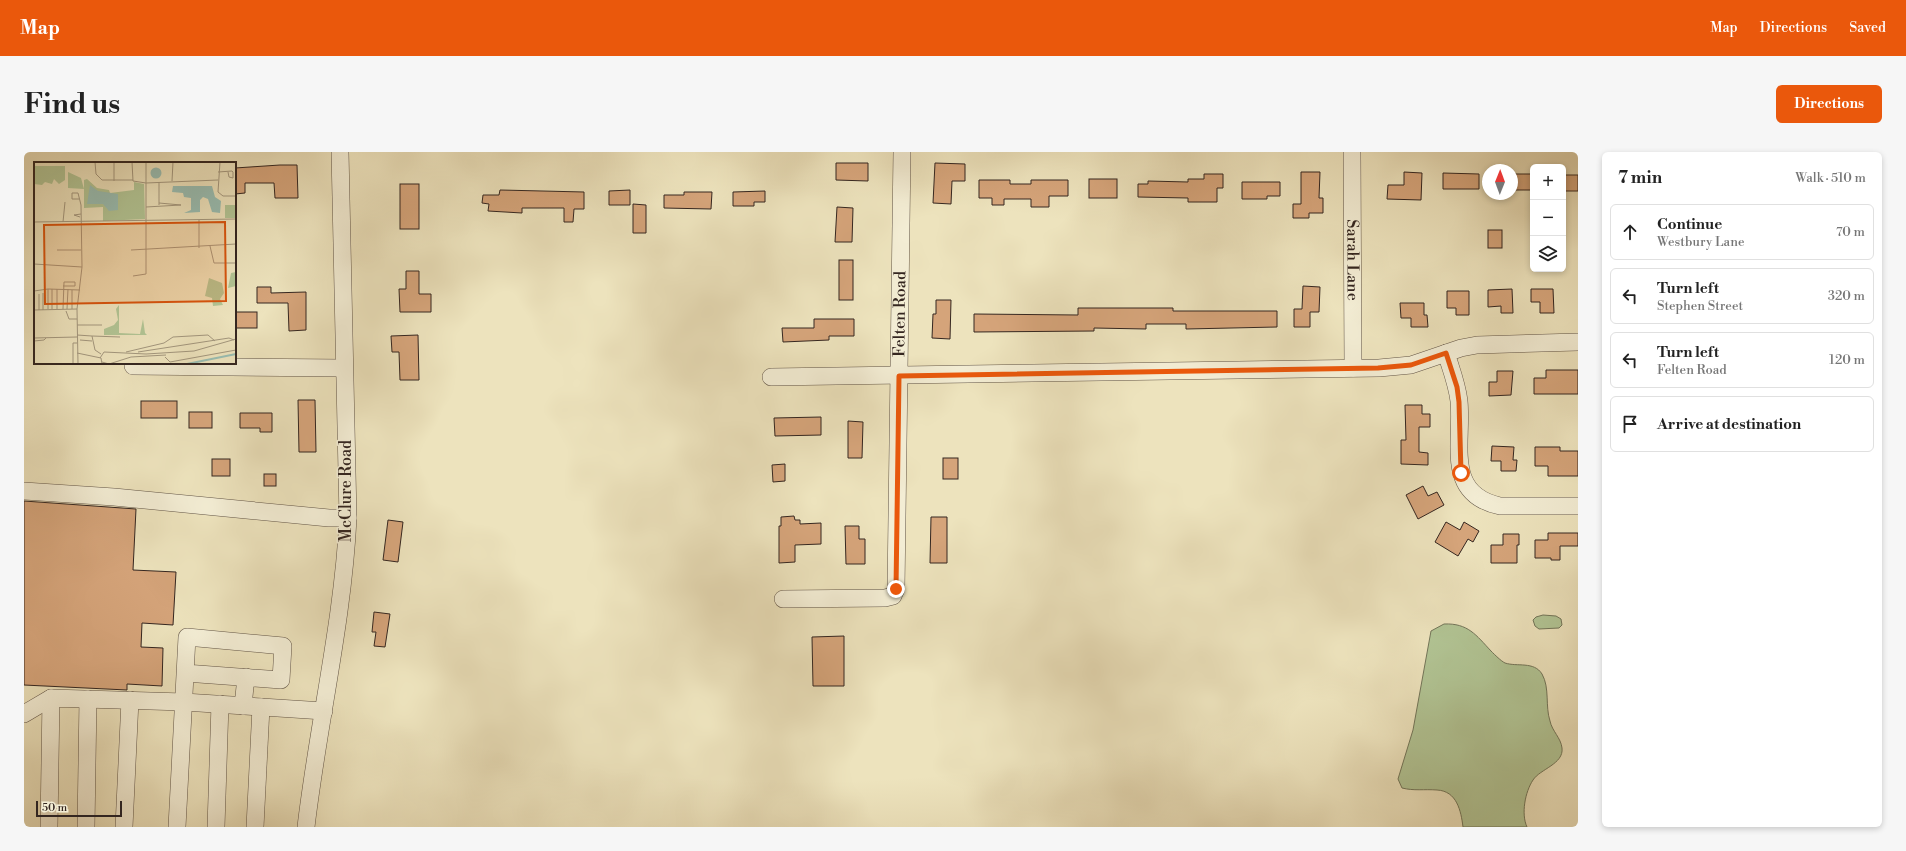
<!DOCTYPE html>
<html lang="en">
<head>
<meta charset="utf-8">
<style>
	:root { --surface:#fff; --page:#f6f6f6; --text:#222; --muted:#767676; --line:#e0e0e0; --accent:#ea580c }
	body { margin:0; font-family:"Libre Bodoni",serif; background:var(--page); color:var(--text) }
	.controls { position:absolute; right:12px; top:12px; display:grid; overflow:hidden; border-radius:6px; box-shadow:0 2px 6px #0003 }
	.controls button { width:36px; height:36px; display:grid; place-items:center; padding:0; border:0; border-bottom:1px solid var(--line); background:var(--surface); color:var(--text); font:20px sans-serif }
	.compass { position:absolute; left:1458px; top:12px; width:36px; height:36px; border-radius:50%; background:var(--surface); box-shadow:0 2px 6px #0003; rotate:1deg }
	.scale { position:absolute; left:12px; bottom:10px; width:86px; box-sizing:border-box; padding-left:4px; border:2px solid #342620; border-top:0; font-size:11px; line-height:14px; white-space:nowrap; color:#342620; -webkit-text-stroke:3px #f3edd4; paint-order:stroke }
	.stop { position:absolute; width:12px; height:12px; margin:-9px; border:3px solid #ea580c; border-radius:50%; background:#fff }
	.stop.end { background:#ea580c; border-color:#fff; box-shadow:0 1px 4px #0008 }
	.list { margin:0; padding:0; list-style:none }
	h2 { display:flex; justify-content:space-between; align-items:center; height:52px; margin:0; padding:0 16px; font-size:17px }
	h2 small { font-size:13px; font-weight:400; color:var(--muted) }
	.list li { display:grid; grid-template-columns:26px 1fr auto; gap:12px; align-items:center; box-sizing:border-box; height:56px; margin:0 8px 8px; padding:0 8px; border:1px solid var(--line); border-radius:6px }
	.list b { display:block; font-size:15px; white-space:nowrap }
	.list p { margin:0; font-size:13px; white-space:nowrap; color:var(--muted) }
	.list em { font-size:13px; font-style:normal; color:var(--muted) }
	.icon { flex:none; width:22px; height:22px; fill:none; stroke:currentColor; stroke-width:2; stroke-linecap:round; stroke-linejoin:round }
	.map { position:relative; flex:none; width:1554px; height:675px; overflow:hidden; border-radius:6px }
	header { display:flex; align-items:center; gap:24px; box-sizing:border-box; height:56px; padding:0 20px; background:var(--accent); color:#fff }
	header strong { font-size:19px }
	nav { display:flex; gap:22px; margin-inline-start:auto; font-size:14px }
	.intro { display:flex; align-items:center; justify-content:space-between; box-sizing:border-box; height:96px; padding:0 24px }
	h1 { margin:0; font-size:28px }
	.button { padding:10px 18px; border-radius:6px; background:var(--accent); color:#fff; font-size:14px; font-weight:700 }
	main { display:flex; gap:24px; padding:0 24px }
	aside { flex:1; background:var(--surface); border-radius:6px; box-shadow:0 2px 6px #0003 }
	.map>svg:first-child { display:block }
	.green { fill:#b2c595; stroke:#73765a }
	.building { fill:#d5a47a; stroke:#342620 }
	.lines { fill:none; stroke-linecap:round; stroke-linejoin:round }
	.minor-casing { stroke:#625547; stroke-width:18 }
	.minor { stroke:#f3edd4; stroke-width:17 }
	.route { stroke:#ea580c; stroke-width:5 }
	.labels { text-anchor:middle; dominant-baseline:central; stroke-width:3; stroke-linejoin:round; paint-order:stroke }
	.street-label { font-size:16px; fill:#342620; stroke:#f3edd4 }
	.inset-river { fill:none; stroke:#99beb3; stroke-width:2 }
	.inset-road { fill:none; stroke:#a3977e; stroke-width:1 }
	.view { fill:#d6540e; fill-opacity:0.15; stroke:#d6540e; stroke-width:2 }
	.inset-edge { fill:none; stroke:#342620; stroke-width:2 }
</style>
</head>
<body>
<header>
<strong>Map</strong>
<nav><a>Map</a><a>Directions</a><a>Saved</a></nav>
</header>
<div class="intro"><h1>Find us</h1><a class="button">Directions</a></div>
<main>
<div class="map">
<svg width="1554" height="675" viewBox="0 0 1554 675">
	<rect width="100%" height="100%" fill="#ede3bd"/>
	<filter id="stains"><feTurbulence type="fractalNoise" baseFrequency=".005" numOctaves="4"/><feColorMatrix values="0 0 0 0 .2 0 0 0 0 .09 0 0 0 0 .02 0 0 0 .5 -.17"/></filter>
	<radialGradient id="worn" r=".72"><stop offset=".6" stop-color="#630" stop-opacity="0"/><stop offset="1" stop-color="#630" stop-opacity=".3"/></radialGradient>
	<g class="green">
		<path d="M1519 463 1532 464 1537 467 1538 473 1535 476 1515 477 1511 474 1509 468 1512 465Z"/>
		<path d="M1420 472C1444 471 1452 483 1467 499 1471 503 1477 509 1481 511 1493 515 1510 509 1518 522 1526 536 1521 554 1526 569 1528 579 1537 586 1538 596 1540 612 1516 617 1509 628 1501 640 1497 662 1503 675H1439C1437 659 1433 639 1413 638 1400 637 1390 639 1378 636L1374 627 1389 578 1407 479Z"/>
	</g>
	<g class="building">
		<path d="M812 11H844V29L812 28Z"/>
		<path d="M911 11 941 12V29H928L927 52 909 51Z"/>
		<path d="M256 13H273L274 46H251L250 31H221V41L211 42V16Z"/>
		<path d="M1277 20H1296L1295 46H1299V61H1285V66H1269V52H1277Z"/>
		<path d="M1380 20 1398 21 1397 48 1363 47 1364 33H1380Z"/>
		<path d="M1419 21 1455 22V37H1419Z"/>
		<path d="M1180 22H1199V36H1193V50H1164V46L1114 45V32H1124V29L1164 30V27H1180Z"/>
		<rect x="1488" y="22" width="21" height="16"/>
		<rect x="1539" y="23" width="15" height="16"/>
		<rect x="1065" y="27" width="28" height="19"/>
		<path d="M955 28H986V32H1007V28H1044V44H1025V55H1007V47H980V53H968V46H955Z"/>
		<path d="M1218 30H1256V44H1243V47H1218Z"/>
		<rect x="376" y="32" width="19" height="45"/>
		<path d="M476 38 560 40V57H550L549 70H540V56H498V61L464 59 465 52 458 51 459 43H475Z"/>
		<path d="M606 38V53H585V39Z"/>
		<path d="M741 39V50H730V54H709V40Z"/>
		<path d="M660 40H688L687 57 640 56V43H660Z"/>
		<path d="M609 52 622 53V81H609Z"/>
		<path d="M813 55 829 56 828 90H811Z"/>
		<rect x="1464" y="78" width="14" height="18"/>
		<rect x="815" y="108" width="14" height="40"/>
		<path d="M382 119H395V142H407V160H376L375 137H382Z"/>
		<path d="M1279 134 1296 135 1295 160H1286V175H1270V157H1278Z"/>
		<path d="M233 135H247V141L282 140V178L265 179 264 151H233Z"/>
		<path d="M1488 137 1489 161H1477V154L1464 155V138Z"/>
		<path d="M1507 137H1529L1530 161H1516V150H1507Z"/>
		<path d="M1423 139H1445V163H1432V156H1423Z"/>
		<path d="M912 148H927L926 187 908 186 909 162H912Z"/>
		<path d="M1376 151H1400V163H1403L1404 175H1387V166H1377Z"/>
		<path d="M1054 156H1149V159H1253V175L1162 177V172H1122V177L1070 176V179L950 180V162L1054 163Z"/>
		<rect x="211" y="160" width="22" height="16"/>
		<path d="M790 167H830V184H805V188L759 190 758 176H790Z"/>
		<path d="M394 183 395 228H376L375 200H368L367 184Z"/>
		<path d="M1522 218H1554V242H1510V226H1522Z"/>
		<path d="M1473 219H1489L1487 243 1465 244V230H1473Z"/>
		<path d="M274 248H291L292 300H275Z"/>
		<rect x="117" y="249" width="36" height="17"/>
		<path d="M1381 253H1398V262H1406V275H1395V300L1404 301V313L1377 312V288H1382Z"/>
		<rect x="165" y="260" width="23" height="16"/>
		<path d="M216 261H248V280H236V276H216Z"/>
		<path d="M797 265V283L751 284 750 266Z"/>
		<path d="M824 269 839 270 838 306H824Z"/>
		<path d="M1468 294 1490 295 1489 308H1493L1492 319H1477V309H1467Z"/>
		<path d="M1511 295H1536V299H1554V324H1524V314H1511Z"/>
		<rect x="919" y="306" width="15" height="21"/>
		<rect x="188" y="307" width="18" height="17"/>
		<path d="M761 312V329L749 330 748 313Z"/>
		<rect x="240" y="322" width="12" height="12"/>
		<path d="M1399 334 1404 344 1413 340 1420 353 1394 367 1382 343Z"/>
		<path d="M0 349 112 357 109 418 152 420 149 473 118 471 117 495 139 496 138 534 103 532V538L0 533Z"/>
		<path d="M770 364 771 368H776V372L797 371V392L771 393V410L755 411V374H757V365Z"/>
		<path d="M907 365H923V411H906Z"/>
		<path d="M364 368 379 370 374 410 359 408Z"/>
		<path d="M1422 370 1436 378 1440 370 1455 379 1449 390 1444 387 1434 404 1411 390Z"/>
		<path d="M821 374H835V387H841V412H822Z"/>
		<path d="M1524 381H1554V394H1536V408H1527V406H1511V388H1524Z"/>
		<path d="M1479 382H1495V393H1493V411H1467V393H1479Z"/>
		<path d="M350 460 366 462 361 495 350 494 352 480H348Z"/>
		<path d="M820 484V534H789L788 485Z"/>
	</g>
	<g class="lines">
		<g class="minor-casing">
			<g id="minor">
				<path id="s1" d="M1328 0 1329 216"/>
				<path d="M1422 201C1427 217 1433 232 1435 249 1439 291 1420 342 1476 354H1554"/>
				<path d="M109 214 319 216"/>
				<path d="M747 225 1355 216 1387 213 1437 196 1453 193 1554 190"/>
				<path d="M0 339 90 345 305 366H324"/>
				<path id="s2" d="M759 447 861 446 869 444 872 437 878 0"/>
				<path d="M219 554 222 525"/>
				<path d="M0 562 27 546"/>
				<path d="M25 675 27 546 160 550 300 559"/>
				<path d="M62 675 64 547"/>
				<path d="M100 675 106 548"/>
				<path d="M153 675 163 485 259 494 257 528 161 521"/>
				<path d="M192 675 196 552"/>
				<path d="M231 675 237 555"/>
				<path d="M282 675C294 572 319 470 324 366L316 0"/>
			</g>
		</g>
		<use href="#minor" class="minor"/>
	</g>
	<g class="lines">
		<path class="route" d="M872 437 875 224 1354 216 1387 213 1422 201 1433 235 1435 250 1437 321"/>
	</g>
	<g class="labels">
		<g class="street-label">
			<text stroke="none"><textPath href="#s1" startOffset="108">Sarah Lane</textPath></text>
			<text stroke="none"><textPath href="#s2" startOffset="393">Felten Road</textPath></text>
			<text transform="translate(322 339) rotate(-90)">McClure Road</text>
		</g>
	</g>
	<g transform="translate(10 10)">
		<rect width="202" height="202" fill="#ede3bd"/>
		<path d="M0 4H31V18L25 22 20 17 18 22 11 20 8 23 0 22ZM34 10 47 16 50 27 34 26ZM53 17 63 26 75 28 76 31 100 28V20L110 22 111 57 69 59V45L50 46V18ZM191 43H202V56H191ZM202 110V124L194 126 197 111ZM175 116 188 121 190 131 186 137 189 143 179 144 178 136 171 134ZM85 143V171L106 172 109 157 111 171 113 173H70V167L80 163 84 158 82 147Z" fill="#b2c595"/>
		<path d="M116.5 11a5.5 5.5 0 1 1 11 0a5.5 5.5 0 1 1-11 0ZM56 23 64 29 84 32V48L75 49 69 42H53ZM178 24 181 35 187 39 186 51 178 50 174 37 169 35 166 38V50L150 51 157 48V36L150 35 149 31 138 30 139 24Z" fill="#99beb3"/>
		<path class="inset-river" d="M153 202 202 192"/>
		<path class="inset-road" d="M61 0 62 12 68 18H99M80 0V19M98 0 99 19M186 0 184 30 189 34H202M184 10 198 9 199 10V16L195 15 194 10M99 19 112 21 184 18M138 19 139 0M125 43V20M112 45 147 43 125 41M46 55 40 53 47 52M165 58V86M0 60 202 57M29 60 31 40M176 84 180 101H202M23 88H47M97 88 202 82M0 102 48 105M99 114 112 112V0M0 129 14 127M14 147V127L46 128M18 147V127M23 147V127M29 147 30 120H41V124H29M33 147 34 127M38 147V128M0 148 43 147M5 148V132M9 148V131M32 149 35 157H43M43 163H68M43 173 58 174 61 188 67 192M58 174 86 175M0 176 43 175M46 178 58 179M0 179 10 178 12 176M92 190 130 181 139 175 174 173 181 179M104 190 195 176 200 178M43 191 67 196 68 202M131 195 136 200 202 188M66 196 70 190 112 192 160 189 202 177M68 200 75 202 97 195 132 193M39 202V181H43M44 202 43 147 48 105 47 43 44 31H38V37H45"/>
		<path class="view" d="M191 60 192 139 11 142 10 63Z"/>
		<rect width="202" height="202" class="inset-edge"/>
	</g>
	<rect width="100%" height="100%" filter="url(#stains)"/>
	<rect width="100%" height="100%" fill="url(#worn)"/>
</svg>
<div class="controls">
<button>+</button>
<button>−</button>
<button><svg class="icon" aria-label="layers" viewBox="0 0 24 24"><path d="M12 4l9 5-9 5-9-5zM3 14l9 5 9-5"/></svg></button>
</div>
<svg class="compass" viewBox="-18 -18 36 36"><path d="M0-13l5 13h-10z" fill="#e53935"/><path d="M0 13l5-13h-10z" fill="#767676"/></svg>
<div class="scale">50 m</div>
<div class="stop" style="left:1437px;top:321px"></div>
<div class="stop end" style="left:872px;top:437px"></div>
</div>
<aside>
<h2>7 min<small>Walk · 510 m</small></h2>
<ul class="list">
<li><svg class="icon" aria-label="ahead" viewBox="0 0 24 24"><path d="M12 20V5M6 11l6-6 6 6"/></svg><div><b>Continue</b><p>Westbury Lane</p></div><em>70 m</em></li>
<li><svg class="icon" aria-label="left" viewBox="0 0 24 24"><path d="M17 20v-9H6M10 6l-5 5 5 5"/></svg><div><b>Turn left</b><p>Stephen Street</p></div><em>320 m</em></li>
<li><svg class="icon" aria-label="left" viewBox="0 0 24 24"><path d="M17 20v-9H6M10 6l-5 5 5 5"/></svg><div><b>Turn left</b><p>Felten Road</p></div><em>120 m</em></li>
<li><svg class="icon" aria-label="arrive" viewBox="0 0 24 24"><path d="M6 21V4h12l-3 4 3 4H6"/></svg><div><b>Arrive at destination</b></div></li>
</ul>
</aside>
</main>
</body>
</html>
